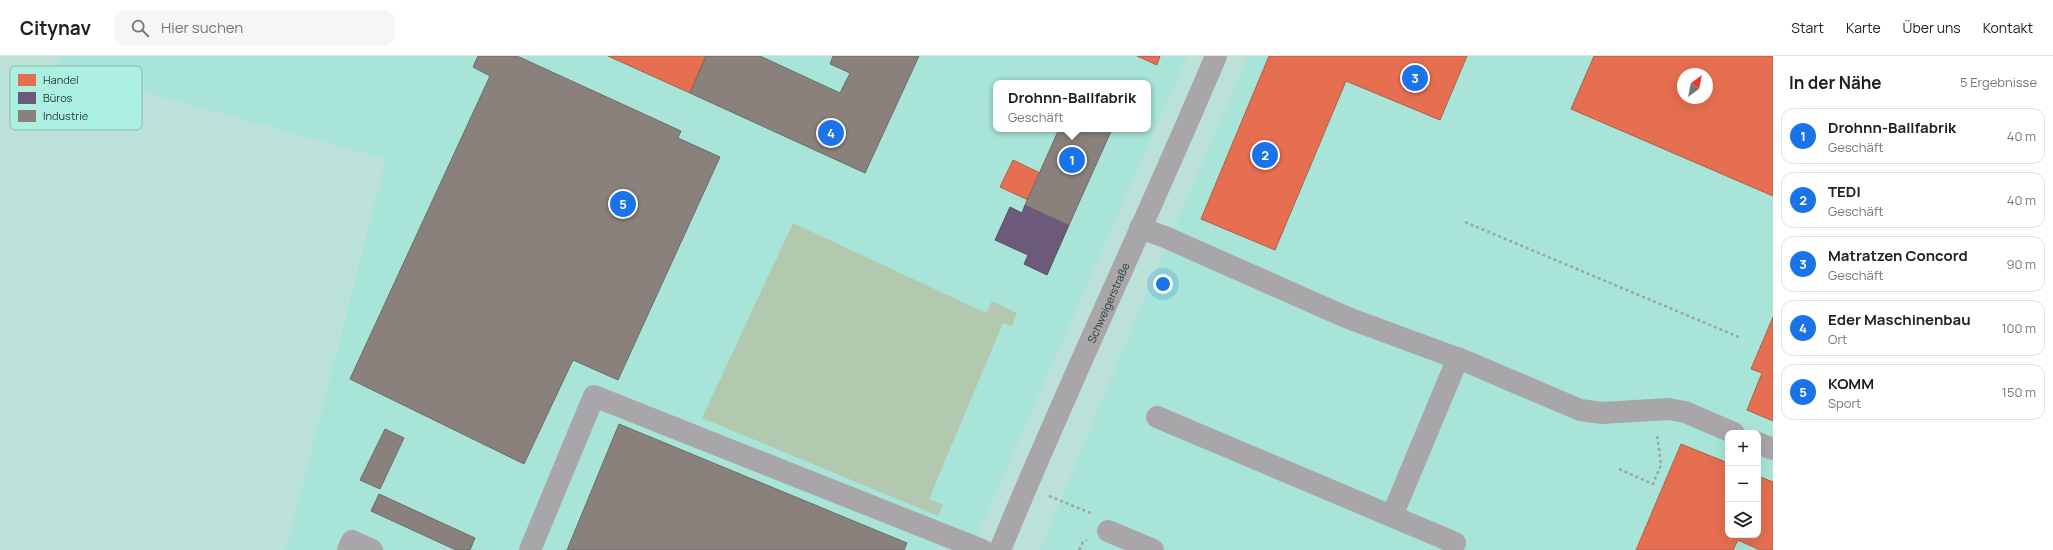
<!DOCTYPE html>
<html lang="de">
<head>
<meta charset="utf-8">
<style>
	:root { --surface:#fff; --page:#f6f6f6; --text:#202124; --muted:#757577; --line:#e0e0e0; --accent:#1a73e8 }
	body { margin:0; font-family:Manrope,sans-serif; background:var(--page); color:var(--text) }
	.controls { position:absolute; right:12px; bottom:12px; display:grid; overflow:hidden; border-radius:8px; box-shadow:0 4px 16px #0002 }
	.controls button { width:36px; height:36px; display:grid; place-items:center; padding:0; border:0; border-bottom:1px solid var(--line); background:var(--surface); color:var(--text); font:20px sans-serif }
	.compass { position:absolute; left:1677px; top:12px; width:36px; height:36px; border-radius:50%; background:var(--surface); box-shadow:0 4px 16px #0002; rotate:32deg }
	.you { position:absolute; left:1163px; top:228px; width:14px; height:14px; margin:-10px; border:3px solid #fff; border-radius:50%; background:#1a73e8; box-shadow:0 0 0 6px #1a73e833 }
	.badge { display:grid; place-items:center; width:26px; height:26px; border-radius:50%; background:var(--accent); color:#fff; font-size:13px; font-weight:700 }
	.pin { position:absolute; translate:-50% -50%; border:2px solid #fff; box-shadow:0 1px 4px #0006 }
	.popup { position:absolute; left:993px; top:24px; width:158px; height:52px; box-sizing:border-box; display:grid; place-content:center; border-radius:8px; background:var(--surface); filter:drop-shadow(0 1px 3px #0005); font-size:13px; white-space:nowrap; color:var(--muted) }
	.popup b { font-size:15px; color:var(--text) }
	.popup::after { content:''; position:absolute; left:50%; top:100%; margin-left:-8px; border:8px solid transparent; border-top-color:var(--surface) }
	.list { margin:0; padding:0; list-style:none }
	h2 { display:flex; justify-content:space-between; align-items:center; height:52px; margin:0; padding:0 16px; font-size:17px }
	h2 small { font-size:13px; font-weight:400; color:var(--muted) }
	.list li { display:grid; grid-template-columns:26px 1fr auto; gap:12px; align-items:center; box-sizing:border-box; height:56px; margin:0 8px 8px; padding:0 8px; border:1px solid var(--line); border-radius:12px }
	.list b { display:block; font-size:15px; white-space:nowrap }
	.list p { margin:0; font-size:13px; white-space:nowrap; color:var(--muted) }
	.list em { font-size:13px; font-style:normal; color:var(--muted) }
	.icon { flex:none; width:22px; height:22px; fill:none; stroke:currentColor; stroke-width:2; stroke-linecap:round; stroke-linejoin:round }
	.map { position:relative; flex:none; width:1773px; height:494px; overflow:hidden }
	header { display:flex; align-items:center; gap:24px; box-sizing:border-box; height:56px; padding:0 20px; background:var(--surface); border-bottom:1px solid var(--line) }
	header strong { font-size:19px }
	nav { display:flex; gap:22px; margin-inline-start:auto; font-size:14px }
	.search { width:280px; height:36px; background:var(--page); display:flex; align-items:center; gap:10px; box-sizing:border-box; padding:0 14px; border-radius:12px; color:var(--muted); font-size:15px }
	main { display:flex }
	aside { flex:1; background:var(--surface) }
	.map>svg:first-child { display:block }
	.built { fill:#a8e5d8; fill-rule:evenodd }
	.green { fill:#b2c8af }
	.shops { fill:#e76f51; stroke:#ac604a; fill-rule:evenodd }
	.offices { fill:#6d597a; stroke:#565166 }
	.industry { fill:#8a817c; stroke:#6b6d68 }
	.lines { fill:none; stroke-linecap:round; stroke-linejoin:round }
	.path { stroke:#9da4a3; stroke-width:2.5; stroke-dasharray:3 3; stroke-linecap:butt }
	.minor { stroke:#a8a6a8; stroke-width:22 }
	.labels { text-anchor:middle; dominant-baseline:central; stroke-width:4; stroke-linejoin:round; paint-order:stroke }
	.street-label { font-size:11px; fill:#223e38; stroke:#acf0e2 }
	.key { fill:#acf0e2; stroke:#83bbaf; stroke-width:1 }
	.key-label { font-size:11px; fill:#223e38 }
</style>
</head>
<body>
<header>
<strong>Citynav</strong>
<div class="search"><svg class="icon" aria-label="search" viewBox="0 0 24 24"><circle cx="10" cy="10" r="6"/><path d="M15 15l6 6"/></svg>Hier suchen</div>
<nav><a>Start</a><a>Karte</a><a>Über uns</a><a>Kontakt</a></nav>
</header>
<main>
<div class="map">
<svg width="1773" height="494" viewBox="0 0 1773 494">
	<rect width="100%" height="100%" fill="#bbe1d9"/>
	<g class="built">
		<path d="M60 0H1187L971 494H286L386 103 58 12ZM996 27H1148V73H996Z"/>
		<path d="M1248 0H1773V494H1040L1148 233ZM1683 18H1707V42H1683ZM1728 377H1758V479H1728Z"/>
	</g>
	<path class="green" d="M793 167 986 257 992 245 1017 257 1012 270 1003 267 929 443 943 449 938 460 702 362Z"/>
	<g class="shops">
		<path d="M608 0H706L690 37Z"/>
		<path d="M1137 0H1160L1157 9Z"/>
		<path d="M1269 0H1467L1440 64 1346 25 1275 194 1201 163Z"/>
		<path d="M1594 0H1773V140L1571 53ZM1683 18H1707V42H1683Z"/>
		<path d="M1013 104 1040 117 1028 144 1000 131Z"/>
		<path d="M1773 261V365L1747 354 1762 317 1751 313Z"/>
		<path d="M1681 388 1728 407V479H1758V420L1773 426V494H1760L1738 484 1733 494H1636Z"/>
	</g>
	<path class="offices" d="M1025 149 1069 169 1047 219 1024 208 1028 199 995 184 1010 151 1022 157Z"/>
	<g class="industry">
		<path d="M478 0H517L681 75 678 82 720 101 618 324 573 304 524 408 350 323 490 20 473 11Z"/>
		<path d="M706 0H760L840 37 850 17 830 8 833 0H919L865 117 690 37Z"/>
		<path d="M1059 73H1112L1069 169 1025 149Z"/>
		<path d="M619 368 907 487 904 494H567Z"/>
		<path d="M385 373 404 382 380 433 360 424Z"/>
		<path d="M379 438 475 482 470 494H456L371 455Z"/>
	</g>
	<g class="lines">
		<g class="path">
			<path d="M1465 166 1741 282"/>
			<path d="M1619 413 1653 428 1661 409 1657 378"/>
			<path d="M1049 440 1093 458"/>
			<path d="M1079 494 1083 486 1087 484"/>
		</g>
		<g class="minor">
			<path d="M1140 172 1165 181 1348 262 1470 307 1580 354 1602 357 1668 353 1685 356 1734 377"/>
			<path d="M1157 361 1455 487"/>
			<path d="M1758 387 1773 393"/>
			<path d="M1392 460 1458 302"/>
			<path d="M1108 475 1153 494"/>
			<path d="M348 494 352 485 372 494"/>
			<path d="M530 494 594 340 982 494"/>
			<path id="s1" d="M1000 494C1068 328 1146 166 1216 0"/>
		</g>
	</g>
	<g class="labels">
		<g class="street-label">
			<text stroke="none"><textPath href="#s1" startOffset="270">Schweigerstraße</textPath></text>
		</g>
	</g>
	<rect x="10" y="10" width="132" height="64" rx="6" class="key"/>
	<rect x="18" y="18" width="18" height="12" fill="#e76f51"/>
	<rect x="18" y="36" width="18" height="12" fill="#6d597a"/>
	<rect x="18" y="54" width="18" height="12" fill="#8a817c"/>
	<g class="key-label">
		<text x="43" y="28">Handel</text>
		<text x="43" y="46">Büros</text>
		<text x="43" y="64">Industrie</text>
	</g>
</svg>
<div class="controls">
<button>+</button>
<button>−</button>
<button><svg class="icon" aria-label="layers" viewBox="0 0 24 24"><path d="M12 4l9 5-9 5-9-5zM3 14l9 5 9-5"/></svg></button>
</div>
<svg class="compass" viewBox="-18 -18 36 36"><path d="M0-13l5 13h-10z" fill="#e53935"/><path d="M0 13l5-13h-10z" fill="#757577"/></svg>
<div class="you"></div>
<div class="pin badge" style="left:1072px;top:104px">1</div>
<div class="popup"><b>Drohnn-Ballfabrik</b>Geschäft</div>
<div class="pin badge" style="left:1265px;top:99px">2</div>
<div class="pin badge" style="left:1415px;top:22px">3</div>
<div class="pin badge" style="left:831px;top:77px">4</div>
<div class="pin badge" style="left:623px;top:148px">5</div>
</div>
<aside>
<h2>In der Nähe<small>5 Ergebnisse</small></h2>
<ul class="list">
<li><span class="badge">1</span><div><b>Drohnn-Ballfabrik</b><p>Geschäft</p></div><em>40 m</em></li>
<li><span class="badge">2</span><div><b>TEDI</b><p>Geschäft</p></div><em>40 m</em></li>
<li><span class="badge">3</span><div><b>Matratzen Concord</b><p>Geschäft</p></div><em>90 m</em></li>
<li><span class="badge">4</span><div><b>Eder Maschinenbau</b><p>Ort</p></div><em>100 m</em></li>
<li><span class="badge">5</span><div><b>KOMM</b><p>Sport</p></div><em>150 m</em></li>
</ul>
</aside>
</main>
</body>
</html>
